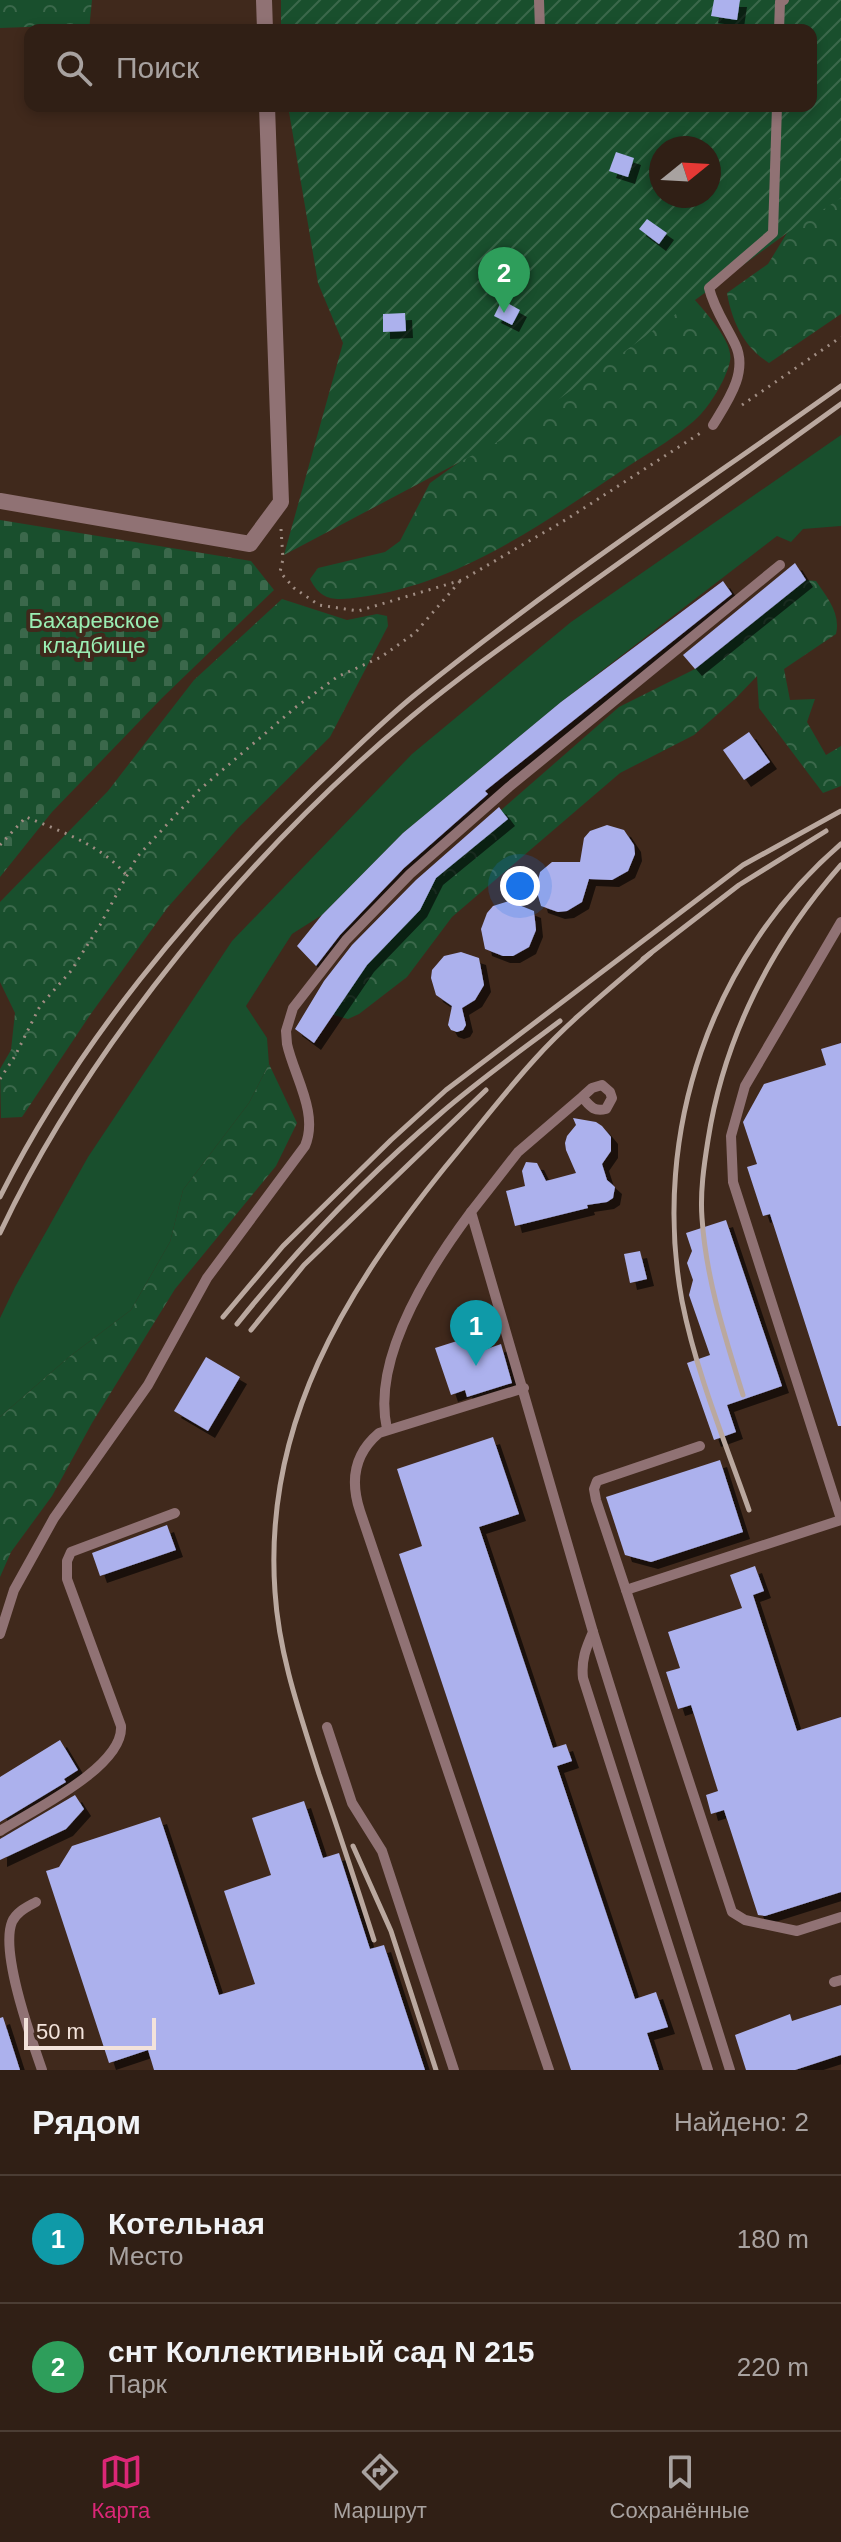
<!DOCTYPE html>
<html lang="ru">
<head>
<meta charset="utf-8">
<style>
	:root { --surface:#301f15; --page:#3c2c22; --text:#f1f3f6; --muted:#a8a2a0; --line:#4b3d34; --accent:#db2777 }
	body { margin:0; font-family:Arial,sans-serif; background:var(--page); color:var(--text) }
	.compass { position:absolute; left:649px; top:136px; width:72px; height:72px; border-radius:50%; background:var(--surface); box-shadow:0 4px 12px #0003; rotate:72deg }
	.scale { position:absolute; left:24px; bottom:20px; width:132px; box-sizing:border-box; padding-left:8px; border:4px solid #f3e3db; border-top:0; font-size:22px; line-height:28px; white-space:nowrap; color:#f3e3db; -webkit-text-stroke:6px #40291c; paint-order:stroke }
	.you { position:absolute; left:520px; top:886px; width:28px; height:28px; margin:-20px; border:6px solid #fff; border-radius:50%; background:#1a73e8; box-shadow:0 0 0 12px #1a73e833 }
	.badge { display:grid; place-items:center; width:52px; height:52px; border-radius:50%; background:var(--accent); color:#fff; font-size:26px; font-weight:700 }
	.pin { position:absolute; translate:-50% -66px; filter:drop-shadow(0 2px 4px #0008) }
	.pin::after { content:''; position:absolute; top:42px; width:28px; height:24px; background:inherit; clip-path:polygon(0 0,100% 0,50% 100%) }
	.list { margin:0; padding:0; list-style:none }
	h2 { display:flex; justify-content:space-between; align-items:center; height:104px; margin:0; padding:0 32px; font-size:34px }
	h2 small { font-size:26px; font-weight:400; color:var(--muted) }
	.list li { display:grid; grid-template-columns:52px 1fr auto; gap:24px; align-items:center; box-sizing:border-box; height:128px; padding:0 32px; border-top:2px solid var(--line) }
	.list b { display:block; font-size:30px; white-space:nowrap }
	.list p { margin:0; font-size:26px; white-space:nowrap; color:var(--muted) }
	.list em { font-size:26px; font-style:normal; color:var(--muted) }
	.icon { flex:none; width:44px; height:44px; fill:none; stroke:currentColor; stroke-width:2; stroke-linecap:round; stroke-linejoin:round }
	.map { position:relative; flex:none; width:841px; height:2070px; overflow:hidden }
	.search { position:absolute; background:var(--surface); box-shadow:0 4px 12px #0003; left:24px; right:24px; top:24px; height:88px; display:flex; align-items:center; gap:20px; box-sizing:border-box; padding:0 28px; border-radius:16px; color:var(--muted); font-size:30px }
	.sheet { height:360px; background:var(--surface) }
	nav { display:flex; justify-content:space-around; align-items:center; box-sizing:border-box; height:112px; border-top:2px solid var(--line); background:var(--surface); font-size:22px; color:var(--muted) }
	nav a { display:grid; justify-items:center; gap:4px }
	nav .on { color:var(--accent) }
	.map>svg:first-child { display:block }
	.grass { fill:#194f2d }
	.forest { fill:url(#forest-crowns) }
	.cemetery { fill:url(#cemetery-stones) }
	.garden { fill:url(#garden-furrows); fill-rule:evenodd }
	.building { fill:#acb1ed; filter:url(#shadow) }
	.lines { fill:none; stroke-linecap:round; stroke-linejoin:round }
	.path { stroke:#a08d83; stroke-width:3; stroke-dasharray:2 6; stroke-linecap:butt }
	.lane { stroke:#907274; stroke-width:10 }
	.street { stroke:#907274; stroke-width:16 }
	.rail { stroke:#baa89f; stroke-width:5 }
	.labels { text-anchor:middle; dominant-baseline:central; stroke-width:8; stroke-linejoin:round; paint-order:stroke }
	.park-label { font-size:22px; fill:#9aeeb3; stroke:#40291c }
</style>
</head>
<body>
<div class="map">
<svg width="841" height="2070" viewBox="0 0 841 2070">
	<defs>
		<pattern id="forest-crowns" width="20" height="18" patternUnits="userSpaceOnUse" patternTransform="scale(2)"><rect width="20" height="18" fill="#194f2d"/><path d="M2 6a3 3 0 1 1 6 0M12 15a3 3 0 1 1 6 0" fill="none" stroke="#3b684b"/></pattern>
		<pattern id="cemetery-stones" width="16" height="16" patternUnits="userSpaceOnUse" patternTransform="scale(2)"><rect width="16" height="16" fill="#194f2d"/><path d="M2 7V4a2 2 0 0 1 4 0v3zM10 15v-3a2 2 0 0 1 4 0v3z" fill="#3b684b"/></pattern>
		<pattern id="garden-furrows" width="10" height="10" patternUnits="userSpaceOnUse" patternTransform="scale(2)"><rect width="10" height="10" fill="#194f2d"/><path d="M-1 1l2-2M0 10L10 0M9 11l2-2" fill="none" stroke="#3b684b"/></pattern>
		<filter id="shadow"><feDropShadow dx="7" dy="7" stdDeviation="0" flood-color="#0009"/></filter>
	</defs>
	<rect width="100%" height="100%" fill="#40291c"/>
	<path class="grass" d="M841 435V526L803 529 791 542 777 536 561 702 403 833 322 915 292 934 246 1006 267 1038 269 1064 249 1103 183 1190 170 1242 131 1310 69 1357 0 1417V1318L15 1287 88 1157 232 941 412 754 571 622Z"/>
	<g class="forest">
		<path d="M0 0H92L89 30 54 26 0 28Z"/>
		<path d="M841 194V314L769 363C744 347 732 322 727 293L768 264 790 228Z"/>
		<path d="M694 299C706 313 734 342 730 361 727 377 712 402 701 414 682 434 650 452 627 467 546 521 460 584 361 597 337 600 322 603 310 579L318 568 385 552 400 541 430 483 681 303Z"/>
		<path d="M806 580 816 581C827 597 841 614 836 634L784 669 790 700 815 699 807 722 826 755 841 746V786L823 793 759 708 757 676 736 698 694 735 620 773 452 917 407 977 359 1014 348 1019 326 1013 412 888 619 707 695 669Z"/>
		<path d="M282 599 347 620 377 614 387 616 388 626 330 737 238 828 168 907 90 1015 22 1117 1 1118 0 1069 11 1050 15 1013 0 982V902L108 791 194 680Z"/>
		<path d="M269 1064 297 1123 276 1166 175 1289 92 1423 52 1496 11 1552 0 1577V1417L69 1357 131 1310 170 1242 183 1190 249 1103Z"/>
	</g>
	<path class="cemetery" d="M0 520 251 561 274 590 162 698 52 812 0 877Z"/>
	<path class="garden" d="M281 0H841V198L787 233 507 437 284 555 343 343 318 283 288 106H811V30H281ZM661 148H709V196H661Z"/>
	<g class="building">
		<path d="M714 0H740L737 20 711 16Z"/>
		<path d="M616 152 634 158 628 177 609 171Z"/>
		<path d="M647 219 667 233 659 244 639 229Z"/>
		<path d="M502 300 520 310 512 325 494 316Z"/>
		<path d="M405 313 406 331 383 332V314Z"/>
		<path d="M795 563 806 580 695 669 683 655Z"/>
		<path d="M723 581 732 594 485 791 488 794 404 868 340 935 316 966 297 946 322 915 403 833 561 702Z"/>
		<path d="M749 732 770 762 744 780 723 750Z"/>
		<path d="M499 807 508 819 436 878 420 910 367 965 314 1043 295 1029 324 981 352 945 416 880Z"/>
		<path d="M607 825 624 830 634 845 635 854 628 871 612 880 589 879 582 902 567 911 558 912 541 906 536 889 540 872 552 862H580L584 838 590 831Z"/>
		<path d="M509 901 534 911 536 930 529 947 513 956H503L485 949 481 929 487 913 493 906Z"/>
		<path d="M461 952 479 958 484 985 475 1000 462 1008 466 1025 463 1030 457 1032 451 1030 448 1025 452 1006 436 995 431 978 432 970 444 956Z"/>
		<path d="M841 1043V1426H838L770 1214 763 1216 747 1167 757 1164 743 1122 764 1084 826 1065 821 1049Z"/>
		<path d="M573 1118 596 1122 602 1126 611 1137V1151L602 1164 607 1180 615 1187 613 1198 607 1202 587 1205 588 1208 515 1226 506 1191 525 1186 522 1171 526 1162 537 1163 546 1181 576 1173 566 1150 565 1143 567 1136 576 1125Z"/>
		<path d="M726 1220 782 1386 727 1405 736 1432 714 1440 687 1363 710 1355 689 1295 693 1280 687 1263 692 1251 686 1233Z"/>
		<path d="M640 1251 647 1279 630 1283 624 1254Z"/>
		<path d="M479 1334 484 1350 501 1344 512 1383 467 1397 465 1390 451 1395 435 1348Z"/>
		<path d="M206 1357 240 1377 208 1431 174 1411Z"/>
		<path d="M493 1437 519 1514 479 1527 553 1748 566 1744 572 1761 557 1766 635 1999 656 1992 668 2027 647 2033 659 2070H571L399 1554 422 1546 397 1469Z"/>
		<path d="M720 1460 743 1532 651 1562 625 1555 606 1497Z"/>
		<path d="M167 1525 176 1550 100 1576 92 1553Z"/>
		<path d="M755 1566 764 1591 753 1595 797 1731 841 1717V1892L765 1916 758 1915 724 1810 711 1814 706 1795 718 1791 691 1705 678 1709 666 1672 680 1668 668 1632 742 1608 730 1575Z"/>
		<path d="M60 1740 78 1770 64 1779 66 1782 0 1822V1777Z"/>
		<path d="M75 1795 84 1809 66 1829 0 1860V1839Z"/>
		<path d="M304 1801 323 1858 339 1853 370 1949 384 1945 425 2070H154L148 2050 109 2063 46 1871 59 1867 72 1846 160 1817 219 1995 255 1984 224 1891 271 1875 252 1818Z"/>
		<path d="M841 2005V2055L795 2070H746L735 2035 790 2014 792 2021Z"/>
		<path d="M3 2017 20 2070H0V2018Z"/>
	</g>
	<g class="lines">
		<g class="path">
			<path d="M742 405 841 337"/>
			<path d="M281 529 283 559 280 572 294 588 319 605 358 611 462 580 567 519 702 432"/>
			<path d="M0 845 26 817C62 832 102 845 127 876"/>
			<path d="M0 1079 15 1056 40 1006 71 971 100 925 137 857 198 791 296 707 337 677 381 657 415 633 461 580"/>
		</g>
		<g class="lane">
			<path d="M539 0 540 30"/>
			<path d="M779 30 780 2 784 0"/>
			<path d="M713 425C727 402 749 372 735 344 726 325 714 309 709 288L773 233 777 106"/>
			<path d="M841 922 745 1086 731 1136 733 1182 841 1519"/>
			<path d="M582 1097C590 1106 593 1112 606 1109L612 1098 610 1092 602 1085 592 1088 582 1097 518 1152 471 1212 593 1632C586 1648 581 1660 583 1678L708 2070"/>
			<path d="M524 1388 379 1433C354 1454 350 1481 360 1511L549 2070"/>
			<path d="M387 1429C371 1358 430 1267 471 1212"/>
			<path d="M700 1446 597 1481 594 1489 596 1500 626 1590 841 1520"/>
			<path d="M626 1590 732 1912 745 1920 797 1931 841 1917"/>
			<path d="M593 1632 730 2070"/>
			<path d="M0 1634 14 1590 54 1518 148 1385 207 1278 305 1146C319 1113 294 1076 287 1044L286 1031 293 1008 346 940 410 874 509 787 780 565"/>
			<path d="M327 1727 352 1803 382 1851 454 2070"/>
			<path d="M0 1831C31 1811 124 1767 121 1726L67 1579V1561L71 1552 175 1513"/>
			<path d="M36 1902C27 1907 16 1912 12 1922 0 1952 31 2038 42 2070"/>
			<path d="M834 1982 841 1980"/>
		</g>
		<g class="street">
			<path d="M264 0 265 30"/>
			<path d="M0 501 250 544 281 502 267 106"/>
		</g>
		<g class="rail">
			<path d="M643 959 739 885 826 831"/>
			<path d="M0 1197C77 1043 191 908 314 788 348 756 380 723 416 694 552 584 699 487 841 386"/>
			<path d="M0 1233C88 1046 252 849 411 717 469 669 530 627 591 583 674 524 758 464 841 404"/>
			<path d="M223 1317 283 1246 391 1140 446 1090 743 865 841 811"/>
			<path d="M237 1324C298 1248 366 1177 440 1114 478 1081 519 1052 560 1021"/>
			<path d="M251 1330 304 1265 486 1090"/>
			<path d="M743 1395C725 1337 706 1279 702 1218 700 1192 704 1165 708 1140 724 1037 772 943 841 865"/>
			<path d="M749 1510C725 1442 696 1372 682 1301 651 1133 711 956 841 844"/>
			<path d="M353 1846 391 1931 436 2070"/>
			<path d="M374 1940C356 1884 338 1829 319 1774 300 1714 279 1655 275 1592 263 1424 345 1291 446 1166 476 1130 504 1093 535 1059 570 1020 612 987 651 953"/>
		</g>
	</g>
	<g class="labels">
		<g class="park-label">
			<text x="94" y="620">Бахаревское<tspan x="94" dy="25">кладбище</tspan></text>
		</g>
	</g>
</svg>
<svg class="compass" viewBox="-18 -18 36 36"><path d="M0-13l5 13h-10z" fill="#e53935"/><path d="M0 13l5-13h-10z" fill="#a8a2a0"/></svg>
<div class="scale">50 m</div>
<div class="you"></div>
<div class="pin badge" style="left:476px;top:1366px;background:#0f9aa8">1</div>
<div class="pin badge" style="left:504px;top:313px;background:#2e9e5b">2</div>
<div class="search"><svg class="icon" aria-label="search" viewBox="0 0 24 24"><circle cx="10" cy="10" r="6"/><path d="M15 15l6 6"/></svg>Поиск</div>
</div>
<section class="sheet">
<h2>Рядом<small>Найдено: 2</small></h2>
<ul class="list">
<li><span class="badge" style="background:#0f9aa8">1</span><div><b>Котельная</b><p>Место</p></div><em>180 m</em></li>
<li><span class="badge" style="background:#2e9e5b">2</span><div><b>снт Коллективный сад N 215</b><p>Парк</p></div><em>220 m</em></li>
</ul>
</section>
<nav>
<a class="on"><svg class="icon" aria-label="map" viewBox="0 0 24 24"><path d="M3 6l6-2 6 2 6-2v14l-6 2-6-2-6 2zM9 4v14M15 6v14"/></svg>Карта</a>
<a><svg class="icon" aria-label="directions" viewBox="0 0 24 24"><path d="M12 3l9 9-9 9-9-9zM9 14v-3h6M13 9l2 2-2 2"/></svg>Маршрут</a>
<a><svg class="icon" aria-label="saved" viewBox="0 0 24 24"><path d="M7 4h10v16l-5-4-5 4z"/></svg>Сохранённые</a>
</nav>
</body>
</html>
